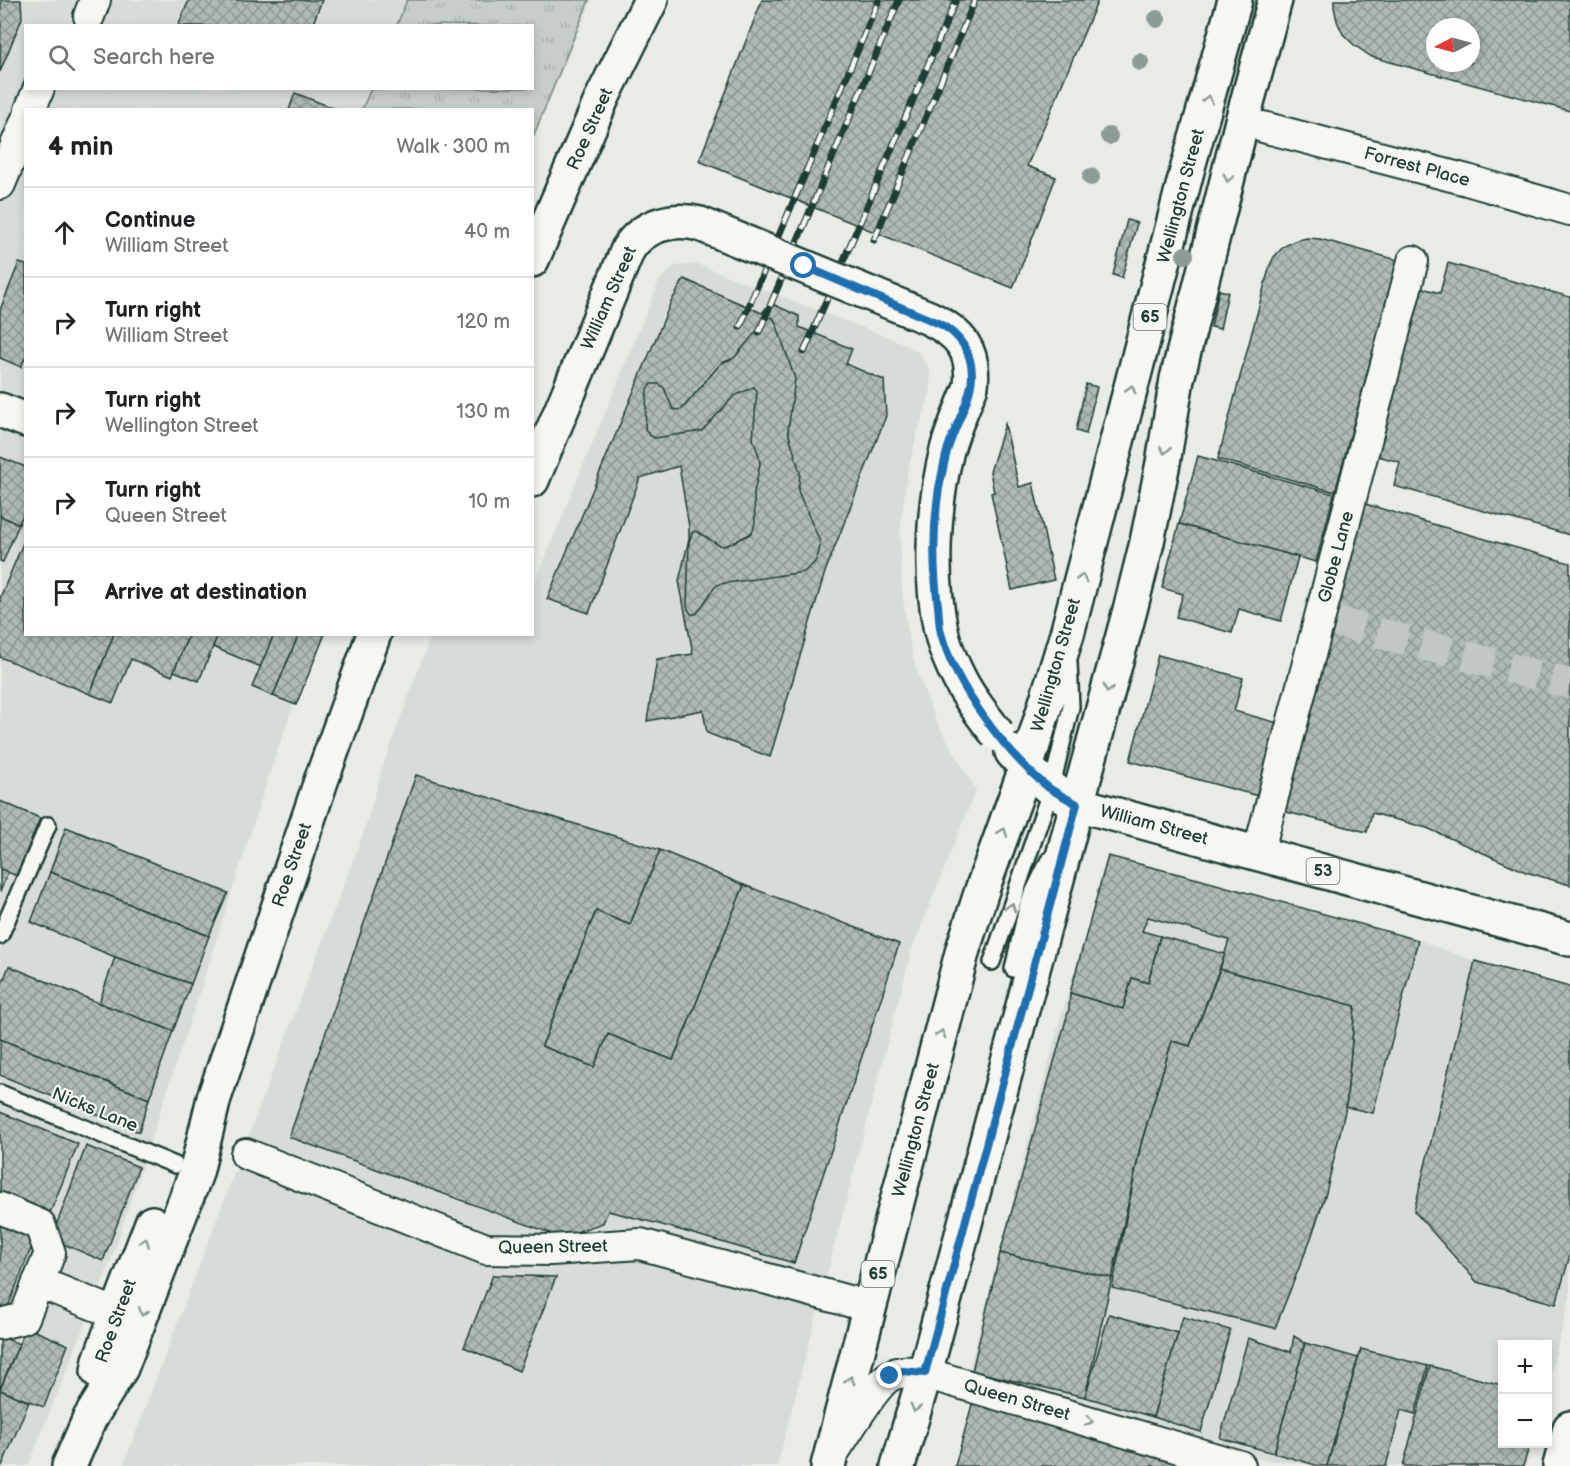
<!DOCTYPE html>
<html lang="en">
<head>
<meta charset="utf-8">
<style>
	:root { --surface:#fff; --page:#f2f2f2; --text:#202124; --muted:#757577; --line:#e0e0e0 }
	body { margin:0; font-family:"Balsamiq Sans",sans-serif; background:var(--page); color:var(--text) }
	.controls { position:absolute; right:18px; bottom:18px; display:grid; overflow:hidden; border-radius:0px; box-shadow:0 3px 9px #0003 }
	.controls button { width:54px; height:54px; display:grid; place-items:center; padding:0; border:0; border-bottom:2px solid var(--line); background:var(--surface); color:var(--text); font:30px sans-serif }
	.compass { position:absolute; left:1426px; top:18px; width:54px; height:54px; border-radius:50%; background:var(--surface); box-shadow:0 3px 9px #0003; rotate:264deg }
	.stop { position:absolute; width:18px; height:18px; margin:-14px; border:4px solid #1f6fb2; border-radius:50%; background:#fff }
	.stop.end { background:#1f6fb2; border-color:#fff; box-shadow:0 2px 6px #0008 }
	.list { margin:0; padding:0; list-style:none }
	h2 { display:flex; justify-content:space-between; align-items:center; height:78px; margin:0; padding:0 24px; font-size:26px }
	h2 small { font-size:20px; font-weight:400; color:var(--muted) }
	.list li { display:grid; grid-template-columns:39px 1fr auto; gap:18px; align-items:center; box-sizing:border-box; height:90px; padding:0 24px; border-top:2px solid var(--line) }
	.list b { display:block; font-size:22px; white-space:nowrap }
	.list p { margin:0; font-size:20px; white-space:nowrap; color:var(--muted) }
	.list em { font-size:20px; font-style:normal; color:var(--muted) }
	.icon { flex:none; width:33px; height:33px; fill:none; stroke:currentColor; stroke-width:2; stroke-linecap:round; stroke-linejoin:round }
	.map { position:relative; flex:none; width:1570px; height:1466px; overflow:hidden }
	.search { position:absolute; background:var(--surface); box-shadow:0 3px 9px #0003; left:24px; top:24px; width:510px; height:66px; display:flex; align-items:center; gap:15px; box-sizing:border-box; padding:0 21px; border-radius:0px; color:var(--muted); font-size:22px }
	.panel { position:absolute; background:var(--surface); box-shadow:0 3px 9px #0003; left:24px; top:108px; width:510px; height:528px; border-radius:0px }
	.map>svg:first-child { display:block }
	.built { fill:#d8dcd8; fill-rule:evenodd }
	.grass { fill:url(#grass-tufts); stroke:#73867e; stroke-width:1.5 }
	.building { fill:url(#building-cross-hatch); stroke:#1f3d34; stroke-width:1.5; fill-rule:evenodd }
	.lines { fill:none; stroke-linecap:round; stroke-linejoin:round }
	.street-tunnel { stroke:#c1c8c3; stroke-width:30; stroke-dasharray:30 15; stroke-linecap:butt }
	.lane-casing { stroke:#1f3d34; stroke-width:20 }
	.street-casing { stroke:#1f3d34; stroke-width:34 }
	.secondary-casing { stroke:#1f3d34; stroke-width:38 }
	.primary-casing { stroke:#1f3d34; stroke-width:38 }
	.lane { stroke:#f6f6f2; stroke-width:15 }
	.street { stroke:#f6f6f2; stroke-width:30 }
	.secondary { stroke:#f6f6f2; stroke-width:33 }
	.primary { stroke:#f6f6f2; stroke-width:33 }
	.rail-casing { stroke:#1f3d34; stroke-width:7 }
	.rail { stroke:#f6f6f2; stroke-width:4.5; stroke-dasharray:14; stroke-linecap:butt }
	.primary-bridge-casing { stroke:#1f3d34; stroke-width:38; stroke-linecap:butt }
	.primary-bridge { stroke:#f6f6f2; stroke-width:33 }
	.tree { fill:#8d9b95 }
	.oneway { stroke:#8a9a93 }
	.route { stroke:#1f6fb2; stroke-width:8 }
	.labels { text-anchor:middle; dominant-baseline:central; stroke-width:4.5; stroke-linejoin:round; paint-order:stroke }
	.shield { fill:#f6f6f2; stroke:#60746d; stroke-width:1.5 }
	.shield-label { font-size:16px; font-weight:bold; fill:#1f3d34 }
	.street-label { font-size:18px; fill:#1f3d34; stroke:#f6f6f2 }
</style>
</head>
<body>
<div class="map">
<svg width="1570" height="1466" viewBox="0 0 1570 1466">
	<defs>
		<pattern id="grass-tufts" width="24" height="20" patternUnits="userSpaceOnUse" patternTransform="scale(1.5)"><rect width="24" height="20" fill="#c7cec9"/><path d="M3 7l-1-3M5 7V3M7 7l1-3M15 17l-1-3M17 17v-4M19 17l1-3" fill="none" stroke="#aab2ad"/></pattern>
		<pattern id="building-cross-hatch" width="8" height="8" patternUnits="userSpaceOnUse" patternTransform="scale(1.5)"><rect width="8" height="8" fill="#b0bab5"/><path d="M0 0l8 8M0 8l8-8" fill="none" stroke="#8f9894"/></pattern>
	</defs>
	<rect width="100%" height="100%" fill="#e9ebe7"/>
	<filter id="ink" filterUnits="userSpaceOnUse"><feTurbulence type="fractalNoise" baseFrequency=".0167" numOctaves="2"/><feDisplacementMap in="SourceGraphic" scale="12" xChannelSelector="R" yChannelSelector="G"/><feConvolveMatrix kernelMatrix="1 2 1 2 8 2 1 2 1" color-interpolation-filters="sRGB"/></filter>
	<g filter="url(#ink)">
		<g class="built">
			<path d="M0 0H592L533 139 532 110H26V634L318 635 270 772 202 985 111 1261 28 1466H0ZM26 26H532V88H26Z"/>
			<path d="M697 264 903 343 919 353 930 370 931 391 916 438 908 470 900 530 902 589 908 634 916 668 935 719 976 790 912 949 777 1466H123L364 831 383 766 431 635 532 634 533 587 660 279 675 266Z"/>
			<path d="M1108 856 1418 940 1475 961 1570 987V1297L1548 1384V1344H1502V1444H1532L1526 1466H1313L1306 1464 1241 1457 968 1373 1056 1034Z"/>
		</g>
		<path class="grass" d="M407 0H589L533 137 532 110 362 109 371 89 532 88V26L397 25Z"/>
		<g class="building">
			<path d="M1 0H21L22 18 0 72Z"/>
			<path d="M189 0H322L312 26H178Z"/>
			<path d="M762 0H1098L1027 166 1056 177 1013 288 699 161Z"/>
			<path d="M1334 0H1570V111L1372 57 1354 45 1343 34 1337 21 1334 7ZM1435 27H1471V63H1435Z"/>
			<path d="M295 93 338 110H289Z"/>
			<path d="M1127 220 1137 223 1122 278 1113 275Z"/>
			<path d="M1307 238 1320 239 1398 260 1335 492 1218 459 1270 265 1274 257 1283 247 1294 241Z"/>
			<path d="M19 263 26 265V356L21 367 0 358V310Z"/>
			<path d="M1448 263 1570 297V535L1394 486 1400 462 1374 455 1419 287 1440 293Z"/>
			<path d="M684 279 762 313 770 303 799 316V327L852 349 846 364 884 380 886 416 825 572 770 757 707 733 703 710 647 721 657 659 693 654 679 581 689 539V527L679 466 640 478 589 613 547 599 671 302Z"/>
			<path d="M1219 290 1228 292 1220 329 1211 327Z"/>
			<path d="M771 317 773 318 776 323 795 379 788 431 800 473 798 491 818 537 820 542 819 552 815 562 804 572 719 584 714 588 699 611 696 614H691L687 607 689 542 692 533 696 531 719 545 724 546 730 544 750 534 753 530 755 523 754 493 760 464 759 456 753 439 757 391 754 387 734 396 702 431 655 438 649 435 645 429 647 389 651 384H659L664 388 673 409 677 410 682 409 716 369 722 363 734 358 766 320Z"/>
			<path d="M1086 384 1097 387 1086 434 1076 431Z"/>
			<path d="M1005 424 1019 487 1033 483 1054 580 1012 590 991 493 994 492 990 472Z"/>
			<path d="M1198 456 1334 494 1316 562 1179 524Z"/>
			<path d="M0 457 26 467V507L19 524 0 516Z"/>
			<path d="M1359 502 1436 525 1570 563V885L1526 872 1427 828 1372 813 1367 832 1278 810Z"/>
			<path d="M0 516 19 524 3 562 0 561Z"/>
			<path d="M1179 524 1298 557 1281 621 1239 609 1232 633 1176 617 1183 594 1162 588Z"/>
			<path d="M26 536V634H114L90 694 0 657V598Z"/>
			<path d="M114 634H189L172 676 131 659 113 703 90 694Z"/>
			<path d="M189 634H218L199 681 174 671Z"/>
			<path d="M218 634H274L261 667 213 647Z"/>
			<path d="M274 634H299L273 696 252 687Z"/>
			<path d="M299 634H325L296 705 273 696Z"/>
			<path d="M1158 655 1243 678 1234 711 1278 723 1258 796 1130 761Z"/>
			<path d="M416 775 660 850 630 925 596 911 542 1046 594 1067 608 1034 673 1060 744 885 899 944 794 1263 659 1224 608 1211 603 1223 561 1237 289 1137Z"/>
			<path d="M0 801 40 818 17 876 0 869Z"/>
			<path d="M66 827 228 893 209 936 50 872Z"/>
			<path d="M660 850 744 885 673 1060 608 1034 594 1067 542 1046 596 911 630 925Z"/>
			<path d="M1108 856 1198 879 1418 940 1373 1113 1346 1107 1355 1006 1220 969 1229 940 1148 917 1142 931 1160 936 1148 983 1132 978 1123 1009 1070 993Z"/>
			<path d="M0 869 8 872 0 892Z"/>
			<path d="M50 872 209 936 191 984 115 957 31 922Z"/>
			<path d="M1160 936 1225 954 1190 1046 1172 1041 1141 1144 1112 1278 1000 1253 1069 1009 1070 993 1123 1009 1132 978 1148 983Z"/>
			<path d="M115 957 191 984 173 1031 99 1003Z"/>
			<path d="M1475 961 1570 987V1255L1556 1304 1477 1282 1414 1211Z"/>
			<path d="M9 966 99 1003 173 1031 149 1099 0 1039V989Z"/>
			<path d="M1220 969 1355 1006 1346 1107 1326 1193 1311 1238 1275 1328 1112 1288 1141 1144 1172 1041 1190 1046Z"/>
			<path d="M0 1039 149 1099 139 1132 0 1075Z"/>
			<path d="M0 1112 78 1144 50 1213 0 1193Z"/>
			<path d="M86 1146 139 1167 103 1261 61 1243 55 1229Z"/>
			<path d="M0 1218 37 1233 4 1317 0 1315Z"/>
			<path d="M1000 1253 1112 1278 1085 1397 972 1371Z"/>
			<path d="M493 1275 556 1277 519 1371 464 1347Z"/>
			<path d="M1109 1314 1178 1333 1153 1417 1085 1397Z"/>
			<path d="M1183 1317 1230 1330 1201 1432 1153 1417Z"/>
			<path d="M26 1327 68 1345 44 1407 0 1390Z"/>
			<path d="M0 1336 19 1344 0 1389Z"/>
			<path d="M1294 1336 1305 1343 1274 1453 1220 1438 1248 1338 1291 1352Z"/>
			<path d="M1305 1343 1358 1358 1327 1466H1319L1274 1453Z"/>
			<path d="M1361 1349 1428 1366 1415 1414 1401 1410 1386 1466H1327Z"/>
			<path d="M1430 1366 1502 1385V1444H1530L1523 1466H1403Z"/>
			<path d="M0 1390 29 1402 2 1466H0Z"/>
			<path d="M973 1401 1211 1466H955Z"/>
		</g>
		<g class="lines">
			<path class="street-tunnel" d="M1334 621 1570 684"/>
			<g class="lane-casing">
				<g id="lane">
					<path d="M0 936 48 825"/>
					<path d="M992 962 1051 789 1071 707 1069 662"/>
					<path d="M1013 969 1028 903 1049 860"/>
					<path d="M0 1093 175 1165"/>
				</g>
			</g>
			<g class="street-casing">
				<g id="street">
					<path d="M89 16 95 0"/>
					<path d="M30 110 39 88"/>
					<path d="M1263 127 1467 180 1570 210"/>
					<path d="M0 184 26 121"/>
					<path d="M1258 854 1413 261"/>
					<path d="M246 1154 486 1249 551 1250 640 1244 870 1307"/>
					<path d="M0 1208 40 1225 50 1253 24 1318 0 1324"/>
					<path d="M38 1282 117 1314"/>
					<path d="M837 1447C848 1431 876 1382 892 1375 903 1370 914 1372 925 1373L1240 1466"/>
				</g>
			</g>
			<g class="secondary-casing">
				<g id="secondary">
					<path d="M532 260 603 96 651 0"/>
					<path d="M98 1371 100 1360 117 1314 152 1223"/>
					<path d="M69 1466 90 1418 121 1368 196 1173 214 1098 321 781 374 634"/>
					<path d="M1560 1466 1570 1428"/>
				</g>
			</g>
			<g class="primary-casing">
				<g id="primary">
					<path d="M0 410 26 420"/>
					<path d="M532 480 569 392"/>
					<path d="M1012 752 1026 768 1051 789 1077 804 1570 939"/>
					<path d="M828 1466 963 949 983 887 1026 768 1067 634 1188 167 1235 0"/>
					<path d="M898 1466 925 1373 1077 804 1130 610 1147 542 1163 463 1177 379 1242 121 1275 0"/>
				</g>
			</g>
			<use href="#lane" class="lane"/>
			<use href="#street" class="street"/>
			<use href="#secondary" class="secondary"/>
			<use href="#primary" class="primary"/>
			<g class="rail-casing">
				<g id="rail">
					<path d="M874 240 975 0"/>
					<path d="M740 327 879 0"/>
					<path d="M759 332 899 0"/>
					<path d="M804 352 956 0"/>
				</g>
			</g>
			<use href="#rail" class="rail"/>
			<g class="primary-bridge-casing">
				<path id="primary-bridge" d="M569 392 628 249C643 225 673 217 700 224L929 318C960 333 975 350 971 386 963 407 953 428 947 450 933 506 929 574 941 631 945 649 953 667 961 682 971 701 985 718 998 735"/>
			</g>
			<use href="#primary-bridge" class="primary-bridge"/>
		</g>
		<g class="tree">
			<circle cx="1157" cy="19" r="9"/>
			<circle cx="1140" cy="62" r="9"/>
			<circle cx="1109" cy="136" r="9"/>
			<circle cx="1091" cy="177" r="9"/>
			<circle cx="1185" cy="255" r="9"/>
		</g>
		<defs><path id="oneway-chevron" d="M-2-3.5L2.5 0L-2 3.5" fill="none" stroke-width="1.6" stroke-linecap="round" stroke-linejoin="round" transform="scale(1.5)"/></defs>
		<g class="oneway">
			<use href="#oneway-chevron" transform="translate(1208 99) rotate(-75)"/>
			<use href="#oneway-chevron" transform="translate(1228 178) rotate(104)"/>
			<use href="#oneway-chevron" transform="translate(1131 389) rotate(-75)"/>
			<use href="#oneway-chevron" transform="translate(1165 450) rotate(99)"/>
			<use href="#oneway-chevron" transform="translate(1082 578) rotate(-75)"/>
			<use href="#oneway-chevron" transform="translate(1108 689) rotate(105)"/>
			<use href="#oneway-chevron" transform="translate(1003 832) rotate(-70)"/>
			<use href="#oneway-chevron" transform="translate(1011 907) rotate(-71)"/>
			<use href="#oneway-chevron" transform="translate(941 1034) rotate(-75)"/>
			<use href="#oneway-chevron" transform="translate(145 1242) rotate(-69)"/>
			<use href="#oneway-chevron" transform="translate(143 1312) rotate(111)"/>
			<use href="#oneway-chevron" transform="translate(850 1380) rotate(-75)"/>
			<use href="#oneway-chevron" transform="translate(915 1408) rotate(106)"/>
			<use href="#oneway-chevron" transform="translate(1089 1421) rotate(16)"/>
		</g>
	</g>
	<g class="lines" filter="url(#ink)">
		<path class="route" d="M804 266 940 324C959 334 972 352 972 375 972 397 955 426 948 448 944 461 942 475 939 488 933 527 933 568 938 606 939 615 939 625 941 633 955 686 1007 755 1049 788 1058 794 1068 799 1077 804L925 1373 903 1371 890 1376"/>
	</g>
	<g class="labels">
		<g class="shield">
			<rect x="1133.5" y="304" width="33" height="26" rx="4.5"/>
			<rect x="1306.5" y="858" width="33" height="26" rx="4.5"/>
			<rect x="861.5" y="1261" width="33" height="26" rx="4.5"/>
		</g>
		<g class="shield-label">
			<text x="1150" y="317">65</text>
			<text x="1323" y="871">53</text>
			<text x="878" y="1274">65</text>
		</g>
		<g class="street-label">
			<text transform="translate(590 129) rotate(-66)">Roe Street</text>
			<text transform="translate(1417 167) rotate(15)">Forrest Place</text>
			<text transform="translate(1181 196) rotate(-75)">Wellington Street</text>
			<text transform="translate(609 298) rotate(-66)">William Street</text>
			<text transform="translate(1336 557) rotate(-75)">Globe Lane</text>
			<text transform="translate(1056 665) rotate(-74)">Wellington Street</text>
			<text transform="translate(1154 825) rotate(15)">William Street</text>
			<text transform="translate(292 865) rotate(-71)">Roe Street</text>
			<text transform="translate(95 1110) rotate(22)">Nicks Lane</text>
			<text transform="translate(916 1130) rotate(-75)">Wellington Street</text>
			<text transform="translate(553 1247) rotate(-1)">Queen Street</text>
			<text transform="translate(116 1321) rotate(-70)">Roe Street</text>
			<text transform="translate(1017 1400) rotate(16)">Queen Street</text>
		</g>
	</g>
</svg>
<div class="controls">
<button>+</button>
<button>−</button>
</div>
<svg class="compass" viewBox="-18 -18 36 36"><path d="M0-13l5 13h-10z" fill="#e53935"/><path d="M0 13l5-13h-10z" fill="#757577"/></svg>
<div class="stop" style="left:804px;top:266px"></div>
<div class="stop end" style="left:890px;top:1376px"></div>
<div class="search"><svg class="icon" aria-label="search" viewBox="0 0 24 24"><circle cx="10" cy="10" r="6"/><path d="M15 15l6 6"/></svg>Search here</div>
<section class="panel">
<h2>4 min<small>Walk · 300 m</small></h2>
<ul class="list">
<li><svg class="icon" aria-label="ahead" viewBox="0 0 24 24"><path d="M12 20V5M6 11l6-6 6 6"/></svg><div><b>Continue</b><p>William Street</p></div><em>40 m</em></li>
<li><svg class="icon" aria-label="right" viewBox="0 0 24 24"><path d="M7 20v-9h11M14 6l5 5-5 5"/></svg><div><b>Turn right</b><p>William Street</p></div><em>120 m</em></li>
<li><svg class="icon" aria-label="right" viewBox="0 0 24 24"><path d="M7 20v-9h11M14 6l5 5-5 5"/></svg><div><b>Turn right</b><p>Wellington Street</p></div><em>130 m</em></li>
<li><svg class="icon" aria-label="right" viewBox="0 0 24 24"><path d="M7 20v-9h11M14 6l5 5-5 5"/></svg><div><b>Turn right</b><p>Queen Street</p></div><em>10 m</em></li>
<li><svg class="icon" aria-label="arrive" viewBox="0 0 24 24"><path d="M6 21V4h12l-3 4 3 4H6"/></svg><div><b>Arrive at destination</b></div></li>
</ul>
</section>
</div>
</body>
</html>
